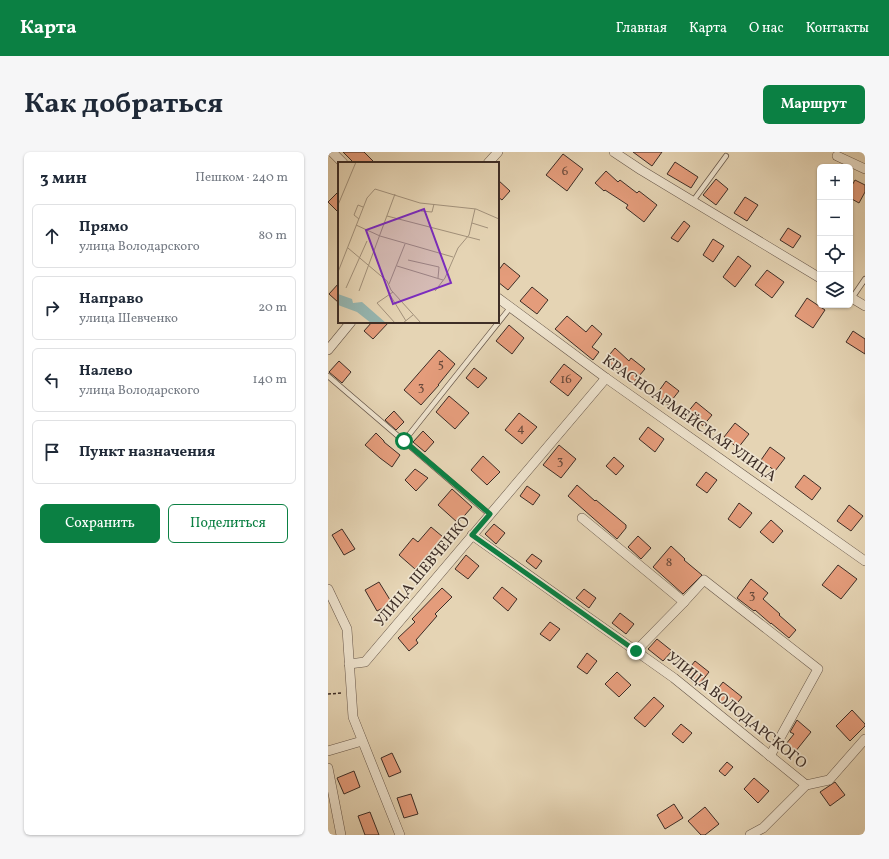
<!DOCTYPE html>
<html lang="ru">
<head>
<meta charset="utf-8">
<style>
	:root { --surface:#fff; --page:#f6f6f7; --text:#1f2937; --muted:#747a83; --line:#e0e1e3; --accent:#0b8043 }
	body { margin:0; font-family:Vollkorn,serif; background:var(--page); color:var(--text) }
	.controls { position:absolute; right:12px; top:12px; display:grid; overflow:hidden; border-radius:6px; box-shadow:0 1px 3px #0004 }
	.controls button { width:36px; height:36px; display:grid; place-items:center; padding:0; border:0; border-bottom:1px solid var(--line); background:var(--surface); color:var(--text); font:20px sans-serif }
	.stop { position:absolute; width:12px; height:12px; margin:-9px; border:3px solid #0b8043; border-radius:50%; background:#fff }
	.stop.end { background:#0b8043; border-color:#fff; box-shadow:0 1px 4px #0008 }
	.list { margin:0; padding:0; list-style:none }
	h2 { display:flex; justify-content:space-between; align-items:center; height:52px; margin:0; padding:0 16px; font-size:17px }
	h2 small { font-size:13px; font-weight:400; color:var(--muted) }
	.list li { display:grid; grid-template-columns:26px 1fr auto; gap:12px; align-items:center; box-sizing:border-box; height:64px; margin:0 8px 8px; padding:0 8px; border:1px solid var(--line); border-radius:6px }
	.list b { display:block; font-size:15px; white-space:nowrap }
	.list p { margin:0; font-size:13px; white-space:nowrap; color:var(--muted) }
	.list em { font-size:13px; font-style:normal; color:var(--muted) }
	.actions { display:flex; gap:8px; padding:12px 16px }
	.actions a { flex:1; padding:9px 0; border:1px solid var(--accent); border-radius:6px; text-align:center; font-size:14px; color:var(--accent) }
	.actions .main { background:var(--accent); color:#fff }
	.icon { flex:none; width:22px; height:22px; fill:none; stroke:currentColor; stroke-width:2; stroke-linecap:round; stroke-linejoin:round }
	.map { position:relative; flex:none; width:537px; height:683px; overflow:hidden; border-radius:6px }
	header { display:flex; align-items:center; gap:24px; box-sizing:border-box; height:56px; padding:0 20px; background:var(--accent); color:#fff }
	header strong { font-size:19px }
	nav { display:flex; gap:22px; margin-inline-start:auto; font-size:14px }
	.intro { display:flex; align-items:center; justify-content:space-between; box-sizing:border-box; height:96px; padding:0 24px }
	h1 { margin:0; font-size:28px }
	.button { padding:10px 18px; border-radius:6px; background:var(--accent); color:#fff; font-size:14px; font-weight:700 }
	main { display:flex; gap:24px; padding:0 24px }
	aside { flex:1; background:var(--surface); border-radius:6px; box-shadow:0 1px 3px #0004 }
	.map>svg:first-child { display:block }
	.building { fill:#e49c7b; stroke:#3d2d26 }
	.lines { fill:none; stroke-linecap:round; stroke-linejoin:round }
	.lane-casing { stroke:#67574a; stroke-width:6 }
	.street-casing { stroke:#67574a; stroke-width:10 }
	.path { stroke:#3d2d26; stroke-width:1.5; stroke-dasharray:3 2; stroke-linecap:butt }
	.lane { stroke:#eee3ce; stroke-width:4.5 }
	.street { stroke:#eee3ce; stroke-width:9 }
	.route { stroke:#0b8043; stroke-width:5 }
	.labels { text-anchor:middle; dominant-baseline:central; stroke-width:3.5; stroke-linejoin:round; paint-order:stroke }
	.number-label { font-size:13px; fill:#67493b }
	.street-label { font-size:15px; fill:#3d2d26; stroke:#eee3ce }
	.inset-road { fill:none; stroke:#a2917b; stroke-width:1 }
	.view { fill:#7b2cbf; fill-opacity:0.15; stroke:#7b2cbf; stroke-width:2 }
	.inset-edge { fill:none; stroke:#3d2d26; stroke-width:2 }
</style>
</head>
<body>
<header>
<strong>Карта</strong>
<nav><a>Главная</a><a>Карта</a><a>О нас</a><a>Контакты</a></nav>
</header>
<div class="intro"><h1>Как добраться</h1><a class="button">Маршрут</a></div>
<main>
<aside>
<h2>3 мин<small>Пешком · 240 m</small></h2>
<ul class="list">
<li><svg class="icon" aria-label="ahead" viewBox="0 0 24 24"><path d="M12 20V5M6 11l6-6 6 6"/></svg><div><b>Прямо</b><p>улица Володарского</p></div><em>80 m</em></li>
<li><svg class="icon" aria-label="right" viewBox="0 0 24 24"><path d="M7 20v-9h11M14 6l5 5-5 5"/></svg><div><b>Направо</b><p>улица Шевченко</p></div><em>20 m</em></li>
<li><svg class="icon" aria-label="left" viewBox="0 0 24 24"><path d="M17 20v-9H6M10 6l-5 5 5 5"/></svg><div><b>Налево</b><p>улица Володарского</p></div><em>140 m</em></li>
<li><svg class="icon" aria-label="arrive" viewBox="0 0 24 24"><path d="M6 21V4h12l-3 4 3 4H6"/></svg><div><b>Пункт назначения</b></div></li>
</ul>
<div class="actions"><a class="main">Сохранить</a><a>Поделиться</a></div>
</aside>
<div class="map">
<svg width="537" height="683" viewBox="0 0 537 683">
	<rect width="100%" height="100%" fill="#e5d4b4"/>
	<filter id="stains"><feTurbulence type="fractalNoise" baseFrequency=".005" numOctaves="4"/><feColorMatrix values="0 0 0 0 .2 0 0 0 0 .09 0 0 0 0 .02 0 0 0 .5 -.17"/></filter>
	<radialGradient id="worn" r=".72"><stop offset=".6" stop-color="#630" stop-opacity="0"/><stop offset="1" stop-color="#630" stop-opacity=".3"/></radialGradient>
	<g class="building">
		<path d="M15 0H36L47 11H26Z"/>
		<path d="M305 0H334L324 14Z"/>
		<path d="M235 2 255 17 239 39 218 23Z"/>
		<path d="M347 10 370 25 363 36 339 22Z"/>
		<path d="M278 19 290 30 292 28 309 41 311 39 329 53 316 70 298 56 300 53 277 38 276 39 267 31Z"/>
		<path d="M388 27 400 37 388 53 375 43Z"/>
		<path d="M170 28 182 39 174 48 170 45Z"/>
		<path d="M527 28 537 33V40L531 51 522 46V37Z"/>
		<path d="M11 39V61L0 50Z"/>
		<path d="M417 45 430 53 419 69 406 61Z"/>
		<path d="M356 69 362 74 350 90 343 86Z"/>
		<path d="M460 76 473 84 465 96 452 88Z"/>
		<path d="M385 87 396 94 385 110 375 103Z"/>
		<path d="M410 104 423 114 407 135 395 125Z"/>
		<path d="M176 111 192 124 180 138 170 130V119Z"/>
		<path d="M439 118 456 130 444 146 427 133Z"/>
		<path d="M11 131V151L1 142Z"/>
		<path d="M204 135 220 148 209 162 192 149Z"/>
		<path d="M479 146 497 158 485 176 467 164Z"/>
		<path d="M239 164 258 180 264 173 274 182 264 195 271 200 265 208 227 177Z"/>
		<path d="M44 170H61L45 187 36 179Z"/>
		<path d="M181 173 196 186 184 202 168 189Z"/>
		<path d="M525 179 537 187V202L518 190Z"/>
		<path d="M287 196 301 209 303 206 317 217 305 231 277 208Z"/>
		<path d="M111 198 127 212 110 233H111L93 253 76 238Z"/>
		<path d="M11 209 23 220 14 231 1 220Z"/>
		<path d="M236 212 254 226 240 244 222 230Z"/>
		<path d="M146 216 159 226 150 236 138 226Z"/>
		<path d="M338 229 351 239 340 253 328 243Z"/>
		<path d="M121 244 141 261 127 277 108 260Z"/>
		<path d="M368 250 384 263 375 274 359 261Z"/>
		<path d="M66 259 76 270 68 278 57 268Z"/>
		<path d="M191 261 209 275 194 292 177 278Z"/>
		<path d="M407 271 421 282 410 296 396 285Z"/>
		<path d="M320 275 336 287 327 300 311 287Z"/>
		<path d="M95 279 106 290 97 300 85 290Z"/>
		<path d="M48 281 56 289V290L72 303 64 315 52 306 37 293Z"/>
		<path d="M231 293 248 307 233 326 215 313Z"/>
		<path d="M442 295 457 306 447 319 433 308Z"/>
		<path d="M155 304 172 320 159 333 143 318Z"/>
		<path d="M286 305 296 314 288 323 278 314Z"/>
		<path d="M87 317 100 326 88 339 77 328Z"/>
		<path d="M378 320 389 328 379 341 368 333Z"/>
		<path d="M476 323 493 336 484 348 467 335Z"/>
		<path d="M249 333 267 349 268 348 298 373V376L289 387 240 344Z"/>
		<path d="M199 334 212 343 205 353 192 344Z"/>
		<path d="M124 337 144 355 130 371 110 353Z"/>
		<path d="M411 351 424 361 412 376 400 367Z"/>
		<path d="M521 353 535 364 523 379 509 369Z"/>
		<path d="M443 368 455 379 445 391 432 380Z"/>
		<path d="M166 372 177 381 168 392 157 382Z"/>
		<path d="M103 375 115 385 87 417 71 403 85 386 90 390Z"/>
		<path d="M14 377 27 397 16 403 4 383Z"/>
		<path d="M310 384 323 396 313 407 300 395Z"/>
		<path d="M343 394 357 407 356 408 374 423 355 442 325 415Z"/>
		<path d="M204 402 214 409 208 417 198 409Z"/>
		<path d="M138 403 151 414 140 427 127 417Z"/>
		<path d="M510 413 529 427 513 447 494 433Z"/>
		<path d="M423 427 440 441 435 447 452 462 451 463 468 478 461 486 443 471V472L427 458 426 459 409 446Z"/>
		<path d="M51 430 64 451 49 459 37 438Z"/>
		<path d="M174 435 189 447 180 459 165 446Z"/>
		<path d="M114 436 124 445 107 462 109 464 88 488 90 491 81 499 70 486 87 470 84 467Z"/>
		<path d="M256 437 268 446 261 456 248 446Z"/>
		<path d="M292 461 306 472 298 482 284 471Z"/>
		<path d="M222 470 232 477 222 489 212 482Z"/>
		<path d="M329 487 344 499 335 509 320 497Z"/>
		<path d="M259 501 269 509 259 522 249 515Z"/>
		<path d="M367 509 381 520 370 534 356 523Z"/>
		<path d="M289 520 303 533 291 545 277 532Z"/>
		<path d="M395 530 414 545 404 558 385 543Z"/>
		<path d="M326 545 336 554 317 575 306 566Z"/>
		<path d="M524 558 537 572V574L522 589 508 574Z"/>
		<path d="M469 568 483 580 467 600 458 592 466 582 462 580Z"/>
		<path d="M353 572 364 581 355 591 344 582Z"/>
		<path d="M64 601 73 620 61 625 53 606Z"/>
		<path d="M399 610 405 615 397 624 391 619Z"/>
		<path d="M26 619 32 635 16 642 9 626Z"/>
		<path d="M426 626 441 639 430 651 416 637Z"/>
		<path d="M507 630 517 643 502 654 492 640Z"/>
		<path d="M83 642 90 662 76 666 69 646Z"/>
		<path d="M346 652 355 666 337 677 329 663Z"/>
		<path d="M377 655 391 672 377 683H373L360 669Z"/>
		<path d="M42 660 51 683H37L30 664Z"/>
	</g>
	<g class="lines">
		<g class="lane-casing">
			<g id="lane">
				<path d="M365 49 398 4"/>
				<path d="M524 146 537 127"/>
				<path d="M0 224 161 362"/>
				<path d="M76 289 182 156"/>
			</g>
		</g>
		<g class="street-casing">
			<g id="street">
				<path d="M4 0 15 11"/>
				<path d="M286 0 313 18 492 126"/>
				<path d="M509 4 537 17"/>
				<path d="M160 11 170 0"/>
				<path d="M522 145 537 154"/>
				<path d="M170 146 278 226 537 409"/>
				<path d="M0 198 23 170"/>
				<path d="M254 366 356 450 376 428 490 517 442 604"/>
				<path d="M144 383 346 526 478 633"/>
				<path d="M0 437 19 477 25 565 72 683"/>
				<path d="M308 499 356 450"/>
				<path d="M21 512 37 510 278 226"/>
				<path d="M0 599 34 589"/>
				<path d="M0 616 13 683"/>
				<path d="M422 683 435 676 478 633 501 628 537 587"/>
			</g>
		</g>
		<path class="path" d="M0 542 14 541"/>
		<use href="#lane" class="lane"/>
		<use href="#street" class="street"/>
	</g>
	<g class="lines">
		<path class="route" d="M76 289 162 362 144 383 308 499"/>
	</g>
	<g class="labels">
		<g class="number-label">
			<text x="237" y="20">6</text>
			<text x="113" y="213">5</text>
			<text x="238" y="228">16</text>
			<text x="93" y="236">3</text>
			<text x="193" y="277">4</text>
			<text x="232" y="310">3</text>
			<text x="341" y="411">8</text>
			<text x="424" y="444">3</text>
		</g>
		<g class="street-label">
			<text transform="translate(361 267) rotate(35)">КРАСНОАРМЕЙСКАЯ УЛИЦА</text>
			<text transform="translate(95 420) rotate(-50)">УЛИЦА ШЕВЧЕНКО</text>
			<text transform="translate(408 559) rotate(39)">УЛИЦА ВОЛОДАРСКОГО</text>
		</g>
	</g>
	<g transform="translate(10 10)">
		<rect width="161" height="161" fill="#e5d4b4"/>
		<path d="M0 132 14 137 15 141 24 140 48 161H33L19 150 0 143Z" fill="#96b7b2"/>
		<path class="inset-road" d="M0 43 18 0M83 49 94 50 96 42M49 54 142 78M21 57 16 53 20 43 25 45M134 61 150 66M18 63 42 74 115 95M10 86 49 119 53 128 83 161M70 98 101 105 100 116M59 104 105 118M0 110 29 36 37 27 82 41 138 47 161 57M51 122 67 82M8 126 29 79M21 129 57 32M97 129 107 116 120 86 131 73 137 47M55 130 39 141 57 161M52 133 68 159M65 161 75 153"/>
		<path class="view" d="M86 47 113 121 55 142 28 68Z"/>
		<rect width="161" height="161" class="inset-edge"/>
	</g>
	<rect width="100%" height="100%" filter="url(#stains)"/>
	<rect width="100%" height="100%" fill="url(#worn)"/>
</svg>
<div class="controls">
<button>+</button>
<button>−</button>
<button><svg class="icon" aria-label="locate" viewBox="0 0 24 24"><circle cx="12" cy="12" r="6"/><path d="M12 2v4M12 18v4M2 12h4M18 12h4"/></svg></button>
<button><svg class="icon" aria-label="layers" viewBox="0 0 24 24"><path d="M12 4l9 5-9 5-9-5zM3 14l9 5 9-5"/></svg></button>
</div>
<div class="stop" style="left:76px;top:289px"></div>
<div class="stop end" style="left:308px;top:499px"></div>
</div>
</main>
</body>
</html>
